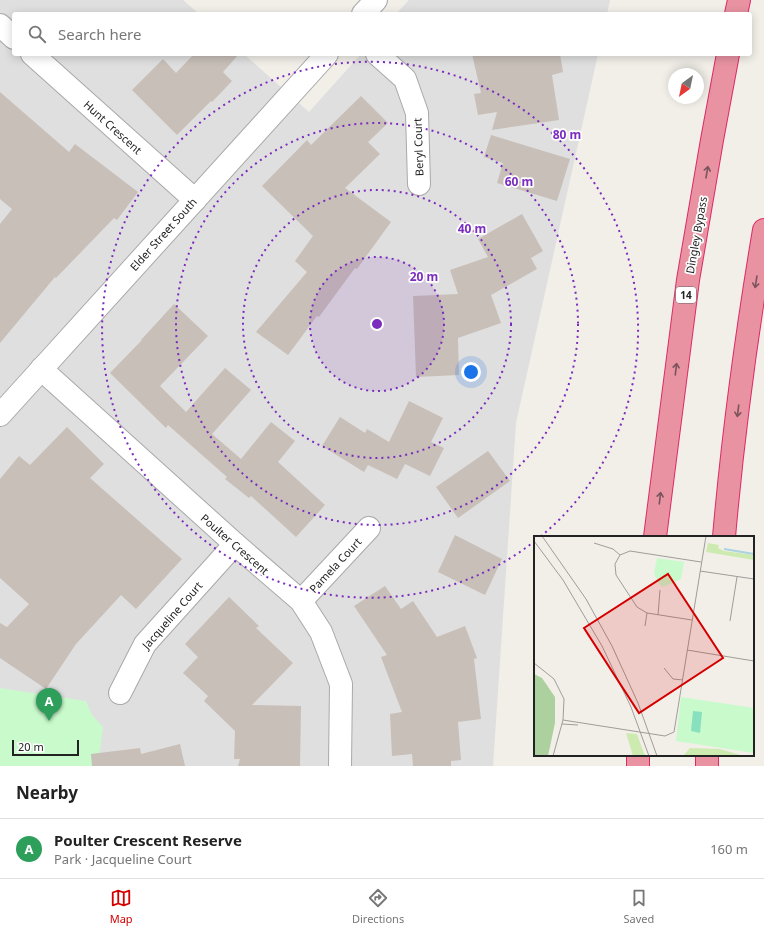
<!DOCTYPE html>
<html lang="en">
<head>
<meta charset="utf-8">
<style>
	:root { --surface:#fff; --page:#f2f2f2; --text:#222; --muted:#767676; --line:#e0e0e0; --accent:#d40000 }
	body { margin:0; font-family:"Noto Sans",sans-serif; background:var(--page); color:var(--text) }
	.compass { position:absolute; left:668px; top:68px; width:36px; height:36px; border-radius:50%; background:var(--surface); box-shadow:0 2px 10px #0003; rotate:213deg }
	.scale { position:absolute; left:12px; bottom:10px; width:67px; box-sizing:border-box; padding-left:4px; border:2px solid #222; border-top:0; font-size:11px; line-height:14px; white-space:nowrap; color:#222; -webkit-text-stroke:3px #fff; paint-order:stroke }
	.you { position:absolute; left:471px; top:372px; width:14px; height:14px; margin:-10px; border:3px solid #fff; border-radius:50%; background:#1a73e8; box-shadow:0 0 0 6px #1a73e833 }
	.badge { display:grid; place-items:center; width:26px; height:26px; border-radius:50%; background:var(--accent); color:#fff; font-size:13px; font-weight:700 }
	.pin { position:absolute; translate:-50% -33px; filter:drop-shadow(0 1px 2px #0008) }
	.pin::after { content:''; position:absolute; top:21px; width:14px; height:12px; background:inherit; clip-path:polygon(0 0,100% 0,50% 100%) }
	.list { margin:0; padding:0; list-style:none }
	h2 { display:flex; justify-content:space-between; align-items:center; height:52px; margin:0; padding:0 16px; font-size:17px }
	h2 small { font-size:13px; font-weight:400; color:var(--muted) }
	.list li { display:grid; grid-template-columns:26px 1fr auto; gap:12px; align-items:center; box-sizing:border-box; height:60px; padding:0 16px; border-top:1px solid var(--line) }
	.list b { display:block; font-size:15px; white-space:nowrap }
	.list p { margin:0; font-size:13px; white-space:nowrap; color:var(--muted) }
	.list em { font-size:13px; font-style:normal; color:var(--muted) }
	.icon { flex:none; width:22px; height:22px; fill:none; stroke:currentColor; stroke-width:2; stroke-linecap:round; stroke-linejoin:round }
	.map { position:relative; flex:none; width:764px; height:766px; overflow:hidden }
	.search { position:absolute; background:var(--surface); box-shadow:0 2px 10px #0003; left:12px; right:12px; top:12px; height:44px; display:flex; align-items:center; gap:10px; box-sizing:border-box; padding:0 14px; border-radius:4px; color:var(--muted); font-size:15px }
	.sheet { height:112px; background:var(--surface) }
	nav { display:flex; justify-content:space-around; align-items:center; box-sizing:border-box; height:56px; border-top:1px solid var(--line); background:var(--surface); font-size:11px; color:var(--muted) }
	nav a { display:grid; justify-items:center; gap:2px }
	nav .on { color:var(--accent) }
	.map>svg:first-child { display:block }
	.residential { fill:#e0dfdf }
	.park { fill:#c8facc }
	.building { fill:#c7bfb8 }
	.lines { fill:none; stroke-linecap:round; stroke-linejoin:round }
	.minor-casing { stroke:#a9a9a9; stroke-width:24 }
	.highway-casing { stroke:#dc2a67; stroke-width:24 }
	.minor { stroke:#fff; stroke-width:22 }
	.highway { stroke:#e892a2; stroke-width:22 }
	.oneway { stroke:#7b545c }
	.ring { fill:none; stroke:#7b2cbf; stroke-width:2; stroke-dasharray:2 4 }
	.labels { text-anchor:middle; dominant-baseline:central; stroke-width:3.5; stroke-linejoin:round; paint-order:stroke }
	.shield { fill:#fff; stroke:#646464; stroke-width:1 }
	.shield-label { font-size:10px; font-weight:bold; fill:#222 }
	.street-label { font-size:11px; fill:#222; stroke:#fff }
	.inset-river { fill:none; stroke:#aad3df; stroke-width:2 }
	.inset-road { fill:none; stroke:#9f9d99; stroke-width:1 }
	.view { fill:#d40000; fill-opacity:0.15; stroke:#d40000; stroke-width:2 }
	.inset-edge { fill:none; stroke:#222; stroke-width:2 }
	.centre { fill:#7b2cbf; stroke:#fff; stroke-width:2 }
	.ring-label { font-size:12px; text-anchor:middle; font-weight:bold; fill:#7b2cbf; stroke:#fff; stroke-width:3.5; stroke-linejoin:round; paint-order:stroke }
</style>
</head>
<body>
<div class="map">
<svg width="764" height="766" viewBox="0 0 764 766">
	<rect width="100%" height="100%" fill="#f2efe9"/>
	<g class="residential">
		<path d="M0 0H183L199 14H14V54H244L309 112 361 54H598L516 423 493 766H0Z"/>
		<path d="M409 0H610L607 14H396Z"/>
	</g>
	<path class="park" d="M0 688 86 701 92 715 103 727 98 766H0Z"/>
	<g class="building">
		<path d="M194 54H239L223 72 232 81 212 102 211 101 177 135 132 90 163 59 176 73Z"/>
		<path d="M472 54H560L563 72 552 75 559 120 492 130 497 112 478 115 474 94 481 93Z"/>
		<path d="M0 92 69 152 75 144 138 192 117 220 114 218 56 278 55 277 0 343V224L12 209 0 199Z"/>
		<path d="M361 96 388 123 368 142 380 154 345 188 391 222 357 269 355 268 319 317 317 316 288 355 256 332 307 272 295 261 313 236 262 186 307 140 311 145Z"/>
		<path d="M491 135 570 159 557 201 497 183 503 163 484 157Z"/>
		<path d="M522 214 543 251 531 258 537 269 491 295 501 323 458 338 459 375 416 377 413 296 458 294 450 270 488 257 478 239Z"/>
		<path d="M174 304 208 336 160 386 186 412 225 368 251 390 212 434 241 459 271 422 295 441 278 462 325 505 296 537 251 496 249 498 225 479 227 477 168 425 166 428 110 373 142 340H141Z"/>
		<path d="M409 401 443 418 431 442 444 448 430 476 405 464 397 479 368 465 364 472 322 446 340 417 365 433 367 429 389 442Z"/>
		<path d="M67 427 104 464 90 478 182 559 136 609 121 595 76 644 46 689 0 658V623L7 627 29 604 0 578V479L19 456 30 465Z"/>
		<path d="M488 451 510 481 458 518 436 487Z"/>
		<path d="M455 535 502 559 485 595 438 572Z"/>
		<path d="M385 586 401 609 413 601 437 637 465 626 477 658 474 659 481 719 458 722 461 760 451 761V766H413L412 754 392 756 390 714 402 712 381 657 387 655 354 606Z"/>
		<path d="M229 597 259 626 256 628 293 663 252 705 301 706 300 766H238L240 759H234L235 731 204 701 208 696 183 673 198 657 185 644Z"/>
		<path d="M180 744 185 766H92L91 754 140 748 141 754Z"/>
	</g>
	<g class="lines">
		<g class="minor-casing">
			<g id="minor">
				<path d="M363 14 376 0"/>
				<path d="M0 25 14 38"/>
				<path d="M32 54 195 200"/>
				<path d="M377 54 405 79 417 113 419 184"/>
				<path d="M41 369 235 544 301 601 321 632 341 684 340 766"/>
				<path d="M0 415 327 54"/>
				<path d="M301 601 369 528"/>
				<path d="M120 693 145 644 235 544"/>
			</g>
		</g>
		<g class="highway-casing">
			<g id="highway">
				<path d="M736 14 739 0"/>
				<path d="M655 537 688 280 712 140 728 54"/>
				<path d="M724 537C733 434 747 331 764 230"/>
				<path d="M638 766V755"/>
				<path d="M707 766V755"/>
			</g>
		</g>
		<use href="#minor" class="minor"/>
		<use href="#highway" class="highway"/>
	</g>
	<defs><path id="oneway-shaft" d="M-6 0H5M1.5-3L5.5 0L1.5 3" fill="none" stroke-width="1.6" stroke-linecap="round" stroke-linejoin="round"/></defs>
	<g class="oneway">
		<use href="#oneway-shaft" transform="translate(707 172) rotate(-80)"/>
		<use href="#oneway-shaft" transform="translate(756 282) rotate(99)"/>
		<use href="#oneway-shaft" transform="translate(676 369) rotate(-83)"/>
		<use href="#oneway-shaft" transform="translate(738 411) rotate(97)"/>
		<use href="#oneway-shaft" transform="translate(660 498) rotate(-83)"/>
	</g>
	<circle cx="377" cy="324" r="67" fill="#7b2cbf" fill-opacity=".12"/>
	<g class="ring">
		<circle cx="377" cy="324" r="67"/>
		<circle cx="377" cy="324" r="134"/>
		<circle cx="377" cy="324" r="201"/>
		<path d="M535 541A268 268 0 1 1 540 537"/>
	</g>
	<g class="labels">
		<rect class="shield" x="676" y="287" width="20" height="16" rx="3"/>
		<g class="shield-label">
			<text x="686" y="295">14</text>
		</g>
		<g class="street-label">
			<text transform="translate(113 127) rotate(42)">Hunt Crescent</text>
			<text transform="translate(418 147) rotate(-92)">Beryl Court</text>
			<text transform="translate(163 234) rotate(-48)">Elder Street South</text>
			<text transform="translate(696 235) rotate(-80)">Dingley Bypass</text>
			<text transform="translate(235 544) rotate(41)">Poulter Crescent</text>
			<text transform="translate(335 565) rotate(-47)">Pamela Court</text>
			<text transform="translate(172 615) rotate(-49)">Jacqueline Court</text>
		</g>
	</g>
	<g transform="translate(534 536)">
		<rect width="220" height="220" fill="#f2efe9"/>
		<path d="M174 7 185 9 184 12 190 15 220 19V24L172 16ZM92 197 103 198 111 220H99ZM156 212 186 213 210 220H149Z" fill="#cdebb0"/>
		<path d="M0 138 8 142 21 161V187L14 220H0Z" fill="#add19e"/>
		<path d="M123 22 150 26 147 43 129 51 126 49 120 38ZM147 161 220 172V217L142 205Z" fill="#c8facc"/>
		<path d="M159 175 168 176 166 197 157 195Z" fill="#88e0be"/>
		<path class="inset-river" d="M190 13 220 18"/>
		<path class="inset-road" d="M8 0 52 63 78 110 104 167 123 220M0 5 29 44 68 110 97 171 115 220M60 7 79 13 86 19M166 35 220 43M124 79 126 54M158 84 113 77 103 71 82 39 81 28 86 19 96 15 167 26M196 85 203 41M111 90 113 77M153 114 220 125M0 127 20 143 30 163 29 184 19 220M130 132 139 143 149 144M29 184 131 200 140 196 172 0M28 188 44 189"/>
		<path class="view" d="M134 38 189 122 105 177 50 92Z"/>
		<rect width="220" height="220" class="inset-edge"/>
	</g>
	<circle cx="377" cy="324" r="6" class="centre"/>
	<g class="ring-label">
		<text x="567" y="139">80 m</text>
		<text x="519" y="186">60 m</text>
		<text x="472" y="233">40 m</text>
		<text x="424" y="281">20 m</text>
	</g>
</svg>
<svg class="compass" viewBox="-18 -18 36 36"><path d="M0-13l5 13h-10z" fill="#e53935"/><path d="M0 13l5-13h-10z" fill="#767676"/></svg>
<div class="scale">20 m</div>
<div class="you"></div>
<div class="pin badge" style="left:49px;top:721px;background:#2e9e5b">A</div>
<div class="search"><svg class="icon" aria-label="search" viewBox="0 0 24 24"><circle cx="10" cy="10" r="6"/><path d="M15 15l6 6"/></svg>Search here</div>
</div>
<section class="sheet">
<h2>Nearby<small></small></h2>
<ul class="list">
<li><span class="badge" style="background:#2e9e5b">A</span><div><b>Poulter Crescent Reserve</b><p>Park · Jacqueline Court</p></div><em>160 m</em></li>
</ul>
</section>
<nav>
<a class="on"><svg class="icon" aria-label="map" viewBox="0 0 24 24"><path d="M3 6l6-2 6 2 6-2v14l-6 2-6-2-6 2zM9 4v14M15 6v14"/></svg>Map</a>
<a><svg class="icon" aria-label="directions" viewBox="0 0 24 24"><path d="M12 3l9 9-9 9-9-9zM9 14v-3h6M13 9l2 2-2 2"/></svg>Directions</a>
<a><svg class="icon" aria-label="saved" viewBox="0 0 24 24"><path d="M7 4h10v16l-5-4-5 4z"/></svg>Saved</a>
</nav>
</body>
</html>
